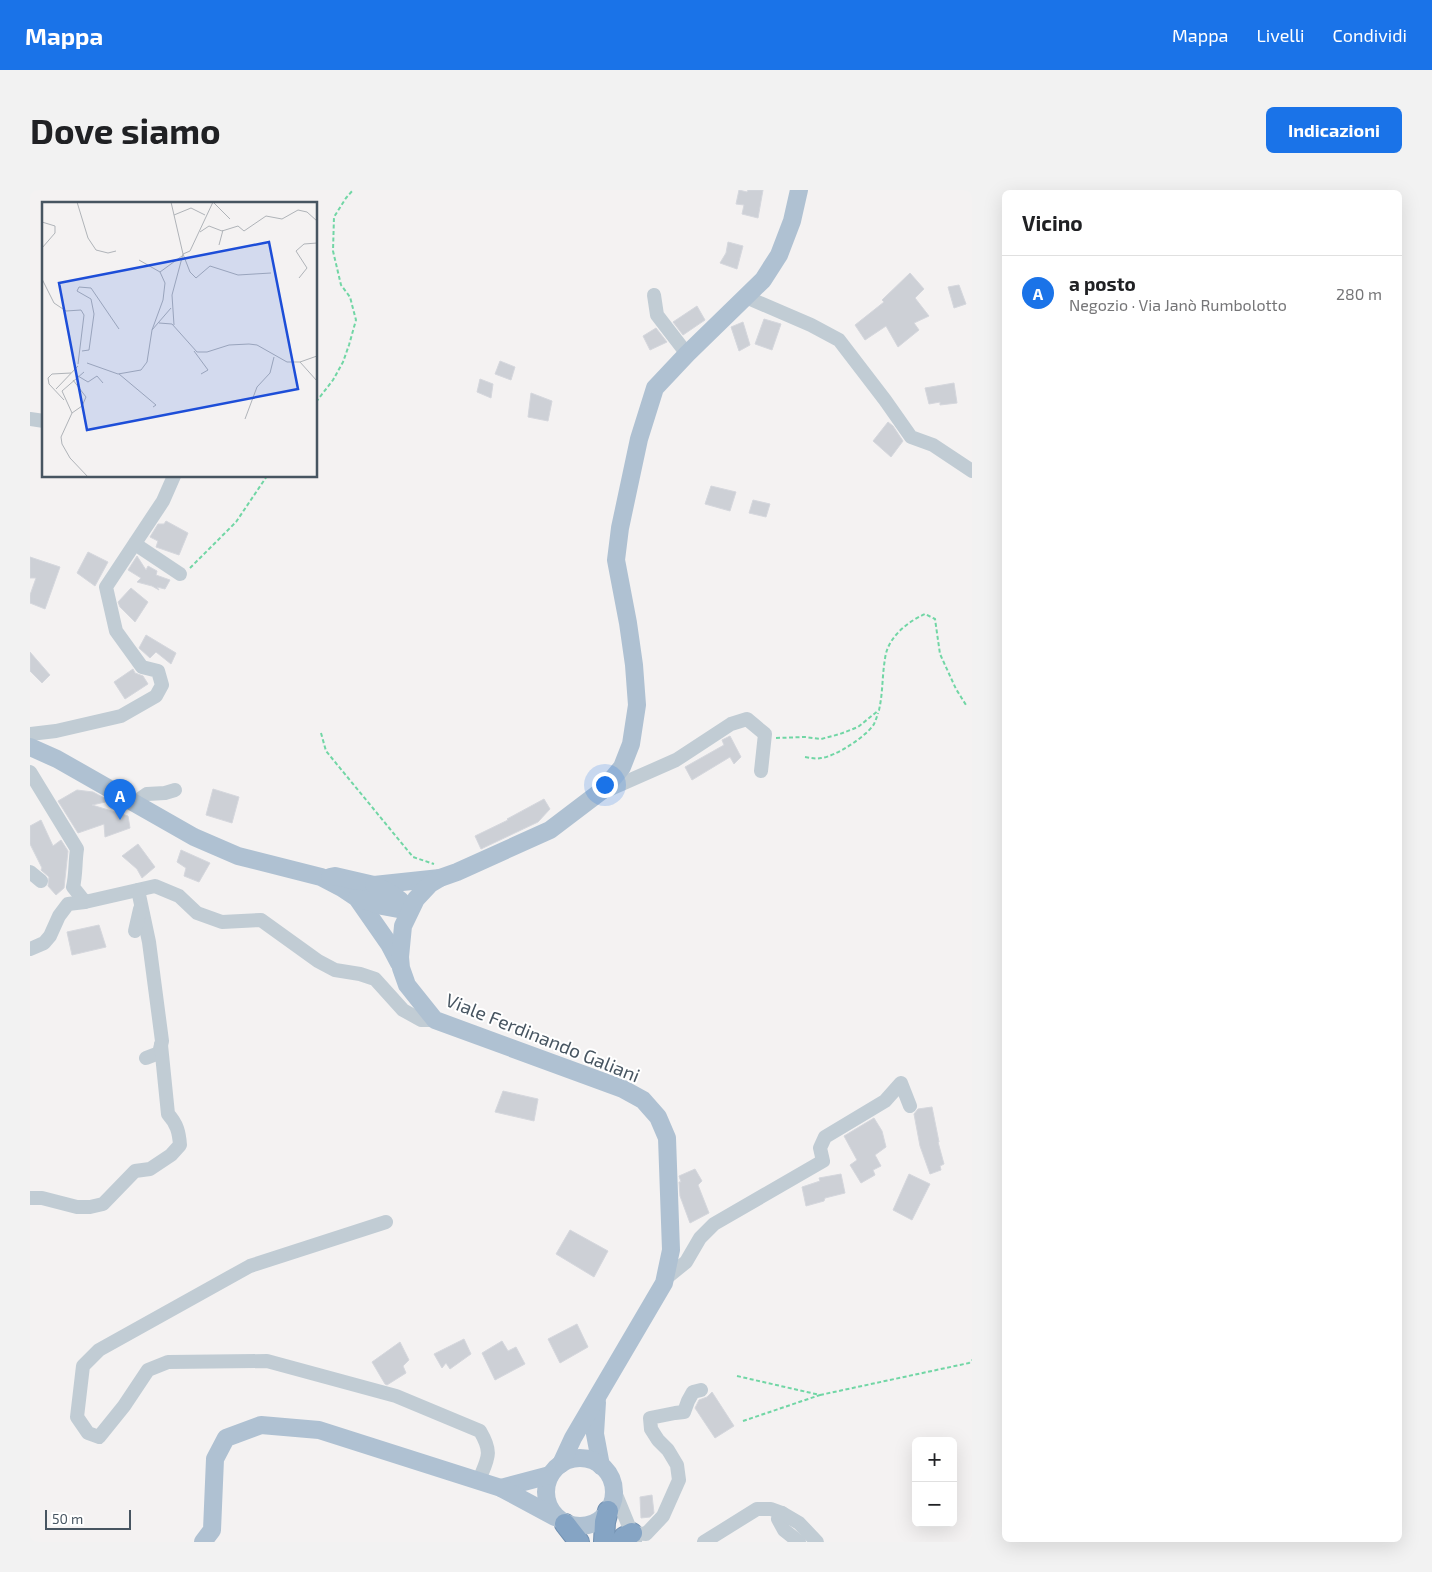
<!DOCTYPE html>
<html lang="it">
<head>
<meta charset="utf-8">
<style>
	:root { --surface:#fff; --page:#f2f2f2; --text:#202124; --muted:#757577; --line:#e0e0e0; --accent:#1a73e8 }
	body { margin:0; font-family:"Exo 2",sans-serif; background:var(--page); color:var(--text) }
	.controls { position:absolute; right:15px; bottom:15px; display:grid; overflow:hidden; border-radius:8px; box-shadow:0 5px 20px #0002 }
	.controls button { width:45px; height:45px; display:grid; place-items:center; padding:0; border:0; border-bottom:1px solid var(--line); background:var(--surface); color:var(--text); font:25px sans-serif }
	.scale { position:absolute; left:15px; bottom:12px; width:86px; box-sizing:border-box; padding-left:5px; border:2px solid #475561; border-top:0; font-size:14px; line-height:18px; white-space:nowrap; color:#475561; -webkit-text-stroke:4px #fff; paint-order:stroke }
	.you { position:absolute; left:574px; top:594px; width:18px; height:18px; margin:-12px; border:4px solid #fff; border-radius:50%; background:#1a73e8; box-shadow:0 0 0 8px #1a73e833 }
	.badge { display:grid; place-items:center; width:32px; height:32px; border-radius:50%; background:var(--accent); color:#fff; font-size:16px; font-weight:700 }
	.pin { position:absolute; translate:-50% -41px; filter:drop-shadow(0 1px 2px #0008) }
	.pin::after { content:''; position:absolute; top:26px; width:18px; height:15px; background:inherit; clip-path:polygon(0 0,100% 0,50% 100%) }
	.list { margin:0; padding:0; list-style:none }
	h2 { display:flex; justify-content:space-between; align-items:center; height:65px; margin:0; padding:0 20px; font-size:21px }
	h2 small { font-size:16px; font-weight:400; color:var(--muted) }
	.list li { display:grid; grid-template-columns:32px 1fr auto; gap:15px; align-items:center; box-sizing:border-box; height:75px; padding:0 20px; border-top:1px solid var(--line) }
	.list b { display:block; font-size:19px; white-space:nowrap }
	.list p { margin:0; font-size:16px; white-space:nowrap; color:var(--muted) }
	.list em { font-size:16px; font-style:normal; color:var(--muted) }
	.map { position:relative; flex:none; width:942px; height:1352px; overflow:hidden; border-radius:8px }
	header { display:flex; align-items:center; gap:30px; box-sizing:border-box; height:70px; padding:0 25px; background:var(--accent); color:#fff }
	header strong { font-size:24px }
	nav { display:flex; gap:28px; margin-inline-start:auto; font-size:18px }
	.intro { display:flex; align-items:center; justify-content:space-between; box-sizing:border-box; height:120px; padding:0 30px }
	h1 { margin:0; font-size:35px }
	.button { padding:12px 22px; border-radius:8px; background:var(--accent); color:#fff; font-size:18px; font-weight:700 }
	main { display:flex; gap:30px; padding:0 30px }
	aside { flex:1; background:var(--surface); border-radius:8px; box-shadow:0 5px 20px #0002 }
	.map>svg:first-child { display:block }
	.building { fill:#cdd0d6; stroke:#d5d7dd }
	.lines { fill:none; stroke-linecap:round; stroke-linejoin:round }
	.highway-casing { stroke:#708fb0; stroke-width:22 }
	.path { stroke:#71d6a5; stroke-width:2; stroke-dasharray:4 2.5; stroke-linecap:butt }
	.minor { stroke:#c1ccd4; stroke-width:14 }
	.major { stroke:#afc1d2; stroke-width:18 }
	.highway { stroke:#85a4c4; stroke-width:20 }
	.labels { text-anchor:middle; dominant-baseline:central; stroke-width:4; stroke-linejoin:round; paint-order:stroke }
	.street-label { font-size:19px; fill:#475561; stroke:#fff }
	.inset-road { fill:none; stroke:#afb3b8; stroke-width:1 }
	.view { fill:#1d4ed8; fill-opacity:0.15; stroke:#1d4ed8; stroke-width:2.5 }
	.inset-edge { fill:none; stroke:#475561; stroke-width:2.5 }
</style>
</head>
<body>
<header>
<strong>Mappa</strong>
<nav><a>Mappa</a><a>Livelli</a><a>Condividi</a></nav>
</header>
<div class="intro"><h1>Dove siamo</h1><a class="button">Indicazioni</a></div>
<main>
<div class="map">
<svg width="942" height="1352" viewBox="0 0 942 1352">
	<rect width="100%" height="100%" fill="#f4f2f2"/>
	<g class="building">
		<path d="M709 0 717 2 718 0H733L728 28 712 24 714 15 706 14Z"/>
		<path d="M698 52 713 56 707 79 690 73 696 63Z"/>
		<path d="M880 83 894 99 885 108 899 126 884 133 889 140 868 157 856 136 835 150 825 135 854 112 852 110Z"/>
		<path d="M929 95 936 114 924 118 918 97Z"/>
		<path d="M667 116 675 130 653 145 643 132Z"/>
		<path d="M734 129 751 134 742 160 725 154Z"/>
		<path d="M713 132 720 155 709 161 701 137Z"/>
		<path d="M626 138 637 152 620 160 613 146Z"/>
		<path d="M470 171 485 177 481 190 465 184Z"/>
		<path d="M450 189 463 194 461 208 447 202Z"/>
		<path d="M924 193 927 213 910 215V212L899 214 895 198Z"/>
		<path d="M501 203 522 211 518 231 498 227Z"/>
		<path d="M858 232 863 236 873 251 861 267 843 251Z"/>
		<path d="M681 296 706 302 700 321 675 314Z"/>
		<path d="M723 310 740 314 736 327 719 323Z"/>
		<path d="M136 331 158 343 149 365 126 357 128 351 120 347 128 334H134Z"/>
		<path d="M58 362 78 372 65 396 47 383Z"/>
		<path d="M107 366 116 380 118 376 127 381 126 385 140 390 135 399 127 397 129 400 122 396 107 392 111 388 98 380Z"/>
		<path d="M0 367 30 377 15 419 0 413V405L6 388H0Z"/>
		<path d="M101 398 118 412 105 432 90 417 88 412Z"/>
		<path d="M116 445 146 463 141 474 126 462 120 468 109 458Z"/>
		<path d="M0 462 20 485 12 493 0 481Z"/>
		<path d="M103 479 105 483 113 486 118 494 95 509 84 492Z"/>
		<path d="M700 546 711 567 704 574 700 567 662 590 655 577 694 555 692 550Z"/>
		<path d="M183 599 209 607 202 633 176 625Z"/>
		<path d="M47 600 63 602 80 611 62 615 98 626 100 638 75 647 74 634 48 643 28 611Z"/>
		<path d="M514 609 520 619 508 632 451 659 445 646 478 630 477 629Z"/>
		<path d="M11 630 23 656 31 650 38 661 34 698 26 705 18 696 19 687 11 680 12 678 0 654V636Z"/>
		<path d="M108 654 125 677 112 688 107 679 92 666Z"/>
		<path d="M151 660 180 673 169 692 154 686 156 678 147 672Z"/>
		<path d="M69 735 76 757 42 765 37 742Z"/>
		<path d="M473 901 508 909 504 931 465 922Z"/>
		<path d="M902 917 909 952H908L914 974 910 976 911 980 900 984 890 956 884 924 888 919Z"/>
		<path d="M844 928 852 941 856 957 845 965 851 976 843 980 845 985 831 993 820 975 827 970 814 946Z"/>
		<path d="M665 979 672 991 668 995 679 1023 660 1033 650 1006 649 992H651L649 986Z"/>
		<path d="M811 984 815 1003 795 1008 794 1011 776 1016 772 997 790 991 789 988Z"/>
		<path d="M879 984 900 994 882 1030 863 1020Z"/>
		<path d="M540 1040 578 1061 564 1087 526 1064Z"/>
		<path d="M547 1134 558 1157 530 1173 518 1149Z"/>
		<path d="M434 1149 441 1164 420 1179 416 1173 412 1178 404 1164Z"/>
		<path d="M472 1151 478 1161 486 1157 495 1174 465 1190 452 1163Z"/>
		<path d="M370 1152 379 1170 373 1176 376 1183 357 1195 355 1194 342 1172Z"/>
		<path d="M682 1202 704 1236 685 1248 665 1218 669 1210 677 1207Z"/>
		<path d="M622 1305 624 1323 620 1327 611 1328 610 1307Z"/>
	</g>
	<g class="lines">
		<g class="highway-casing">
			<g id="highway">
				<path d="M535 1334 549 1352"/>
				<path d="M574 1352 575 1332 578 1321"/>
				<path d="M591 1352 594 1347 602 1343"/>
			</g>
		</g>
		<g class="path">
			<path d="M286 212 303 190 313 172 319 155 326 130 320 107 311 95 303 61 304 27 316 8 323 0"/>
			<path d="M160 378 206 332 237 286"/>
			<path d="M291 543 296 561 383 667 404 674"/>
			<path d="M746 548 775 547 791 549 810 544 828 537 849 520C853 503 852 486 855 469 857 448 877 432 895 424L905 429 910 464 926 499 936 515"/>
			<path d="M775 567C781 568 786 569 791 568 805 567 837 546 844 534 846 530 847 526 848 523"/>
			<path d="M707 1186 790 1205 713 1231"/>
			<path d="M790 1205 939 1173 942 1170"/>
		</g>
		<g class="minor">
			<path d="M624 105 627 125 657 164"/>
			<path d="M716 107 781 135 809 150 855 210 881 247 903 255 942 281"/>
			<path d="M0 229 14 231"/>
			<path d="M105 354 150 384"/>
			<path d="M0 544 26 541 91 526 126 506 132 495 128 481 112 477 86 441 76 397 133 311 144 286"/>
			<path d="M0 582 47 659C45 672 46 685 43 697L55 712 125 696 149 706 167 723 192 732 231 730 288 771 305 780 330 784 345 789 373 820 391 830H405"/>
			<path d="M571 603 646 570 701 534 717 529 735 544 731 581"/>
			<path d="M104 613 117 604 135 603 145 600"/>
			<path d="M0 682 11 691"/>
			<path d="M108 700 119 752 132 851 129 863 116 868"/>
			<path d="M105 741 110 719"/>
			<path d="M0 759 14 753 20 746 29 726 38 714 55 712"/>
			<path d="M0 1008H12L47 1017H60L73 1014 105 981 120 979 141 965 150 955C149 942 147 934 138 924L131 855"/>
			<path d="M356 1032 220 1076 69 1160 53 1176 47 1227 58 1243 69 1247 94 1216 118 1180 138 1172 237 1171 366 1206 450 1241C463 1263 458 1268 449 1290"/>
			<path d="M635 1089 656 1072 670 1048 684 1034 793 971 790 958 795 947 855 911 871 893 880 916"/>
			<path d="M584 1300 605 1351"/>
			<path d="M752 1323 748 1329 754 1340 769 1352"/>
			<path d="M602 1343 616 1344 633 1326 649 1290 647 1275 638 1260 628 1250 621 1239 620 1228 645 1223 654 1222 658 1211 663 1202 671 1200"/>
			<path d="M674 1352 727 1319H741L752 1323 769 1333 787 1352"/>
		</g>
		<g class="major">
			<path d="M0 557 27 569 164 647 208 666 291 687 312 698 327 708 359 754 369 773"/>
			<path d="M300 687 305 686 344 695 410 688"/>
			<path d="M327 708 352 716 379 721C371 707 358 702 344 695"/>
			<path d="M567 1212 565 1244 571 1276"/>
			<circle cx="550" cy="1302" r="34"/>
			<path d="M531 1274 543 1248 634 1093 641 1060 637 948 628 927 613 910 593 899 405 830 377 795 371 778 370 767 373 736 386 709 400 694 410 688 427 682 520 640 574 599 592 577 601 554 607 515 604 475 598 433 586 370 590 338 609 249 625 198 657 164 733 90 749 65 762 31 769 0"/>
			<path d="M471 1298 520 1285"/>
			<path d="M173 1352 182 1340 185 1269 196 1248 231 1235 289 1240 471 1298 525 1327"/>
		</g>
		<use href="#highway" class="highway"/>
	</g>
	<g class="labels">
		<g class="street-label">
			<text transform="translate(513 847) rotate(22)">Viale Ferdinando Galiani</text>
		</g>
	</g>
	<g transform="translate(12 12)">
		<rect width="275" height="275" fill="#f4f2f2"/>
		<path class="inset-road" d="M35 0 46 36 54 48 66 51 74 49M129 0 141 52 130 93 132 123M171 0 148 49 141 52 148 70 154 76 168 64 196 73 229 71M171 0 188 17M132 13 149 6 163 13M0 20 13 24V31L0 46M158 30 167 24 180 29 196 24 202 29 224 14 240 17 256 8 265 10 275 19M177 43 181 28M97 58 118 70M257 76 265 66 254 49 262 42 275 41M0 77 12 101 24 109 39 108 42 113 36 162M117 121 130 122 155 150H165L187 143 207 142 215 143 245 160H258L275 154M110 128 121 98 123 81 118 70 140 54M40 149 47 148 52 112 49 97 35 89 37 85 49 86 77 127M152 149 166 168 159 172M258 160 275 179M45 161 76 172 99 168 105 160 110 128 129 106M77 172 114 203 111 205M36 174 46 180 55 174 61 181M31 178 44 195 40 204 30 211 19 235 20 242 28 256 46 275M14 187 36 164M22 198 7 182 6 176 10 172 29 171M30 211 20 189 42 170M203 217 215 185 228 171 232 155"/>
		<path class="view" d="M227 40 256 187 45 228 17 81Z"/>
		<rect width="275" height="275" class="inset-edge"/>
	</g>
</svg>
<div class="controls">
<button>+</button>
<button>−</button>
</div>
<div class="scale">50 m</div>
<div class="you"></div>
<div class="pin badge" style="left:90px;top:630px">A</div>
</div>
<aside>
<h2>Vicino<small></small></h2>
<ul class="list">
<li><span class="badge">A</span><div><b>a posto</b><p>Negozio · Via Janò Rumbolotto</p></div><em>280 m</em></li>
</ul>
</aside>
</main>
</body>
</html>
